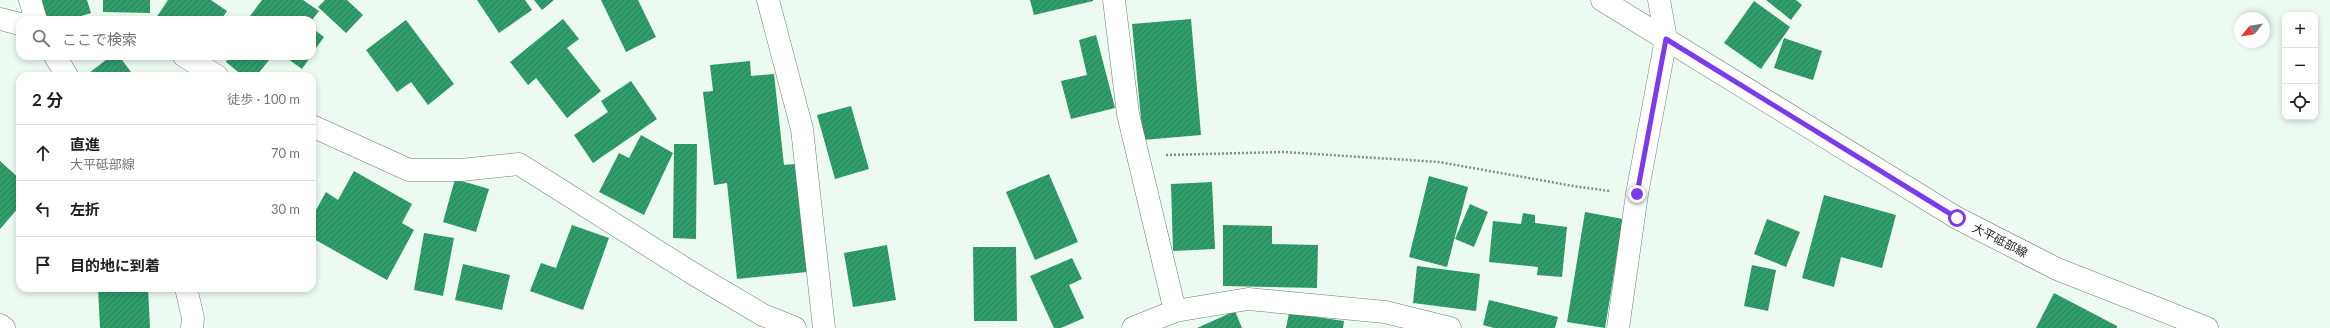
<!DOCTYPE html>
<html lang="ja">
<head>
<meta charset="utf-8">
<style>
	:root { --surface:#fff; --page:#f2f2f2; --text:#222; --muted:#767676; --line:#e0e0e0 }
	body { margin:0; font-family:Lato,"Noto Sans JP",sans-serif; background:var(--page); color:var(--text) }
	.controls { position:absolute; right:12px; top:12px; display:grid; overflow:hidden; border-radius:8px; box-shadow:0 2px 6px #0003 }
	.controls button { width:36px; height:36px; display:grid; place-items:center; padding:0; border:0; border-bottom:1px solid var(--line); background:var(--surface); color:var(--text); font:20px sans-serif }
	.compass { position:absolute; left:2234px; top:12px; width:36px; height:36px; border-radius:50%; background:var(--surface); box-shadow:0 2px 6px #0003; rotate:240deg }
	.stop { position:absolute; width:12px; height:12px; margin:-9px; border:3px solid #7c3aed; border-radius:50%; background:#fff }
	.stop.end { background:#7c3aed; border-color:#fff; box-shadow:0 1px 4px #0008 }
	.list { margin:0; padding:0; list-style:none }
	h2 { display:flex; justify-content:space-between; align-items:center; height:52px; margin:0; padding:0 16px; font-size:17px }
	h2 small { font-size:13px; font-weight:400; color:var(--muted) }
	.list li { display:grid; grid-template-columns:26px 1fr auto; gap:12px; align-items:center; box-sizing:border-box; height:56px; padding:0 16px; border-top:1px solid var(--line) }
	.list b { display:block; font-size:15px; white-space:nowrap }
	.list p { margin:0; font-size:13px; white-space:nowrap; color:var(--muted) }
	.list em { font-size:13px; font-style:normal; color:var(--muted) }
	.icon { flex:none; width:22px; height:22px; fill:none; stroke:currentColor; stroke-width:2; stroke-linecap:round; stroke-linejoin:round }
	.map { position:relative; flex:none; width:2330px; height:328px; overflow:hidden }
	.search { position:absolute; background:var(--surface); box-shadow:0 2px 6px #0003; left:16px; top:16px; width:300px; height:44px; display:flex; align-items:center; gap:10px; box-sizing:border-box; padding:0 14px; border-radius:12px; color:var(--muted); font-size:15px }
	.panel { position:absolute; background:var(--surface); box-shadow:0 2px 6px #0003; left:16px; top:72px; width:300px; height:220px; border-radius:12px }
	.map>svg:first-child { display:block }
	.building { fill:url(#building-hatch) }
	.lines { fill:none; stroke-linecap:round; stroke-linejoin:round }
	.minor-casing { stroke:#707d76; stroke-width:23 }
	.major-casing { stroke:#707d76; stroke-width:23 }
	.path { stroke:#848d88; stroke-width:2.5; stroke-dasharray:2 2; stroke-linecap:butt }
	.minor { stroke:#fff; stroke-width:22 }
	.major { stroke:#fff; stroke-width:22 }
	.route { stroke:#7c3aed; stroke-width:5 }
	.labels { text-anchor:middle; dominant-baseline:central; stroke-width:4; stroke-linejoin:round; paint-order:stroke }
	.street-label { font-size:12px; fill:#1a1f1c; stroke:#fff }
</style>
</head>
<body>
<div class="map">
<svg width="2330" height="328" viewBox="0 0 2330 328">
	<defs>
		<pattern id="building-hatch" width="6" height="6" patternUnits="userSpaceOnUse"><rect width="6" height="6" fill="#309d6c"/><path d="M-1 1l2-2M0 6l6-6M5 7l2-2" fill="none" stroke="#287f58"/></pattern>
	</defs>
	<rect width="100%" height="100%" fill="#ecfaf2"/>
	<g class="building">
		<path d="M41 0H87L91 13 68 20H48Z"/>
		<path d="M103 0H150V13L103 12Z"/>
		<path d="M168 0H211L227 11 221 20H159L156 18Z"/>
		<path d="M262 0H303L319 11 312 20H247Z"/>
		<path d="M325 0H347L363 15 346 33 318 7Z"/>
		<path d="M477 0H525L532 10 499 33Z"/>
		<path d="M534 0H554L542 10Z"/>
		<path d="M601 0H638L656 37 626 52Z"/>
		<path d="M1030 0H1093V1L1034 15Z"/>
		<path d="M1766 0H1796L1802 5 1791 20Z"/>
		<path d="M1754 1 1790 27 1761 69 1724 43Z"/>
		<path d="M563 19 579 39 567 48 601 91 567 118 536 78 528 85 510 62Z"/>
		<path d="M1191 19 1201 135 1143 140 1132 24Z"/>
		<path d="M406 20 454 84 428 105 411 82 397 92 366 50Z"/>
		<path d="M312 28 324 37 312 54Z"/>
		<path d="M1096 35 1115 108 1071 119 1061 81 1087 75 1079 40Z"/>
		<path d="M1784 38 1822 51 1813 80 1774 68Z"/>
		<path d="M111 56H119L134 76H85Z"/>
		<path d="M230 56H266L270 59 256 76H243L226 62Z"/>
		<path d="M284 56H311L302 69Z"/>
		<path d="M750 61 751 76 774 74 784 165 795 164 807 272 737 279 727 183 714 185 703 92 713 91 710 65Z"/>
		<path d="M631 81 657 119 593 163 574 135 608 112 601 101Z"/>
		<path d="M851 106 869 169 835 179 817 115Z"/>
		<path d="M641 135 673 153 644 215 599 192 619 153 629 158Z"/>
		<path d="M674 144H697L696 239 673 238Z"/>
		<path d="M0 161 20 179V206L0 229Z"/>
		<path d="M354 171 412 204 402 223 414 230 387 280 312 238V217L326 192 338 200Z"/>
		<path d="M1049 174 1078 242 1035 260 1006 192Z"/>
		<path d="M1429 176 1468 187 1447 267 1409 257Z"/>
		<path d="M455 179 489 189 476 232 443 222Z"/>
		<path d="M1212 182 1215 249 1173 251 1171 184Z"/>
		<path d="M1824 195 1896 215 1882 268 1841 257 1834 287 1802 278Z"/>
		<path d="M1470 204 1488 212 1474 247 1455 239Z"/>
		<path d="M1585 212 1623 219 1605 328 1567 322Z"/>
		<path d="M1523 213 1535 215V223L1567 227 1562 277 1537 275 1538 267 1489 262 1493 221 1521 224Z"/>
		<path d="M1767 219 1800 232 1786 267 1754 254Z"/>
		<path d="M572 225 609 238 583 310 530 291 541 263 556 268Z"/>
		<path d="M1223 225 1272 226V244L1318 245 1317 288 1223 286Z"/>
		<path d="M424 233 454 238 443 296 414 290Z"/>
		<path d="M887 245 896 300 853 307 844 253Z"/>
		<path d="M973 247H1016L1017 321H974Z"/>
		<path d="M1072 258 1082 279 1069 285 1084 318 1061 328H1054L1030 276Z"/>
		<path d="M463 264 510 275 502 310 455 300Z"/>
		<path d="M1752 265 1776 270 1768 311 1744 306Z"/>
		<path d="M1417 266 1480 274 1476 311 1413 303Z"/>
		<path d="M98 288H148L150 328H100Z"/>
		<path d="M2054 293 2117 326V328H2036Z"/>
		<path d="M1489 300 1558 317 1555 328H1494L1483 325Z"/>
		<path d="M1235 311 1242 328H1197Z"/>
		<path d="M1289 313 1344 321 1343 328H1286Z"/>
	</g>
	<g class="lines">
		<g class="minor-casing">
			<g id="minor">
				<path d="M30 0 36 20"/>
				<path d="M768 0 802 129 824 328"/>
				<path d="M1114 0 1128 114 1175 311"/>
				<path d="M0 19 20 24"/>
				<path d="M55 56 67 76"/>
				<path d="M184 56 217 76"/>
				<path d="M312 126 409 170H461L519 164 692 273 763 315 795 328"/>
				<path d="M186 288 193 318 192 328"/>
				<path d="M0 325 4 328"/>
				<path d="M1133 328 1175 311 1248 299 1385 312 1450 328"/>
				<path d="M1618 328 1637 194 1666 39 1659 0"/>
			</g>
		</g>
		<g class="major-casing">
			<path id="major" d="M1602 0 1957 218 2057 269 2207 328"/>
		</g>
		<path class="path" d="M1166 155 1284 152 1439 162 1579 187 1610 191"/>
		<use href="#minor" class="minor"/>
		<use href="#major" class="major"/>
	</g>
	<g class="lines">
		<path class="route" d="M1637 194 1666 39 1957 218"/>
	</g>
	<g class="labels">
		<g class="street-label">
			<text transform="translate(2000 240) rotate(27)">大平砥部線</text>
		</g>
	</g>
</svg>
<div class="controls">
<button>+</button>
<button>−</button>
<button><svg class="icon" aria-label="locate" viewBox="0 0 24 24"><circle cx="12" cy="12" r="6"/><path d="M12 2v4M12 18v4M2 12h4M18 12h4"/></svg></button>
</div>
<svg class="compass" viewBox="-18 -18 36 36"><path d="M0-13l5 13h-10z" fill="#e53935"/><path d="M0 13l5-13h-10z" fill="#767676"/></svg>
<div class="stop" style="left:1957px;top:218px"></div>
<div class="stop end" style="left:1637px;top:194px"></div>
<div class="search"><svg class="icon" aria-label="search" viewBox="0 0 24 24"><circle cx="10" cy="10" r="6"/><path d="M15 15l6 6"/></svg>ここで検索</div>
<section class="panel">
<h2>2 分<small>徒歩 · 100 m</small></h2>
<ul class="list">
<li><svg class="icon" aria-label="ahead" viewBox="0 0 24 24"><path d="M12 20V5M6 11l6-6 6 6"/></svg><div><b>直進</b><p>大平砥部線</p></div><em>70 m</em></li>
<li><svg class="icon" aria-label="left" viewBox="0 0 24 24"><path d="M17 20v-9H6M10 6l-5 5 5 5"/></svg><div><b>左折</b></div><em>30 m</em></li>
<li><svg class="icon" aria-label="arrive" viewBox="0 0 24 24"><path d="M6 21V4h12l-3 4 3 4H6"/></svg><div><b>目的地に到着</b></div></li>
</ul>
</section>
</div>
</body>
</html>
